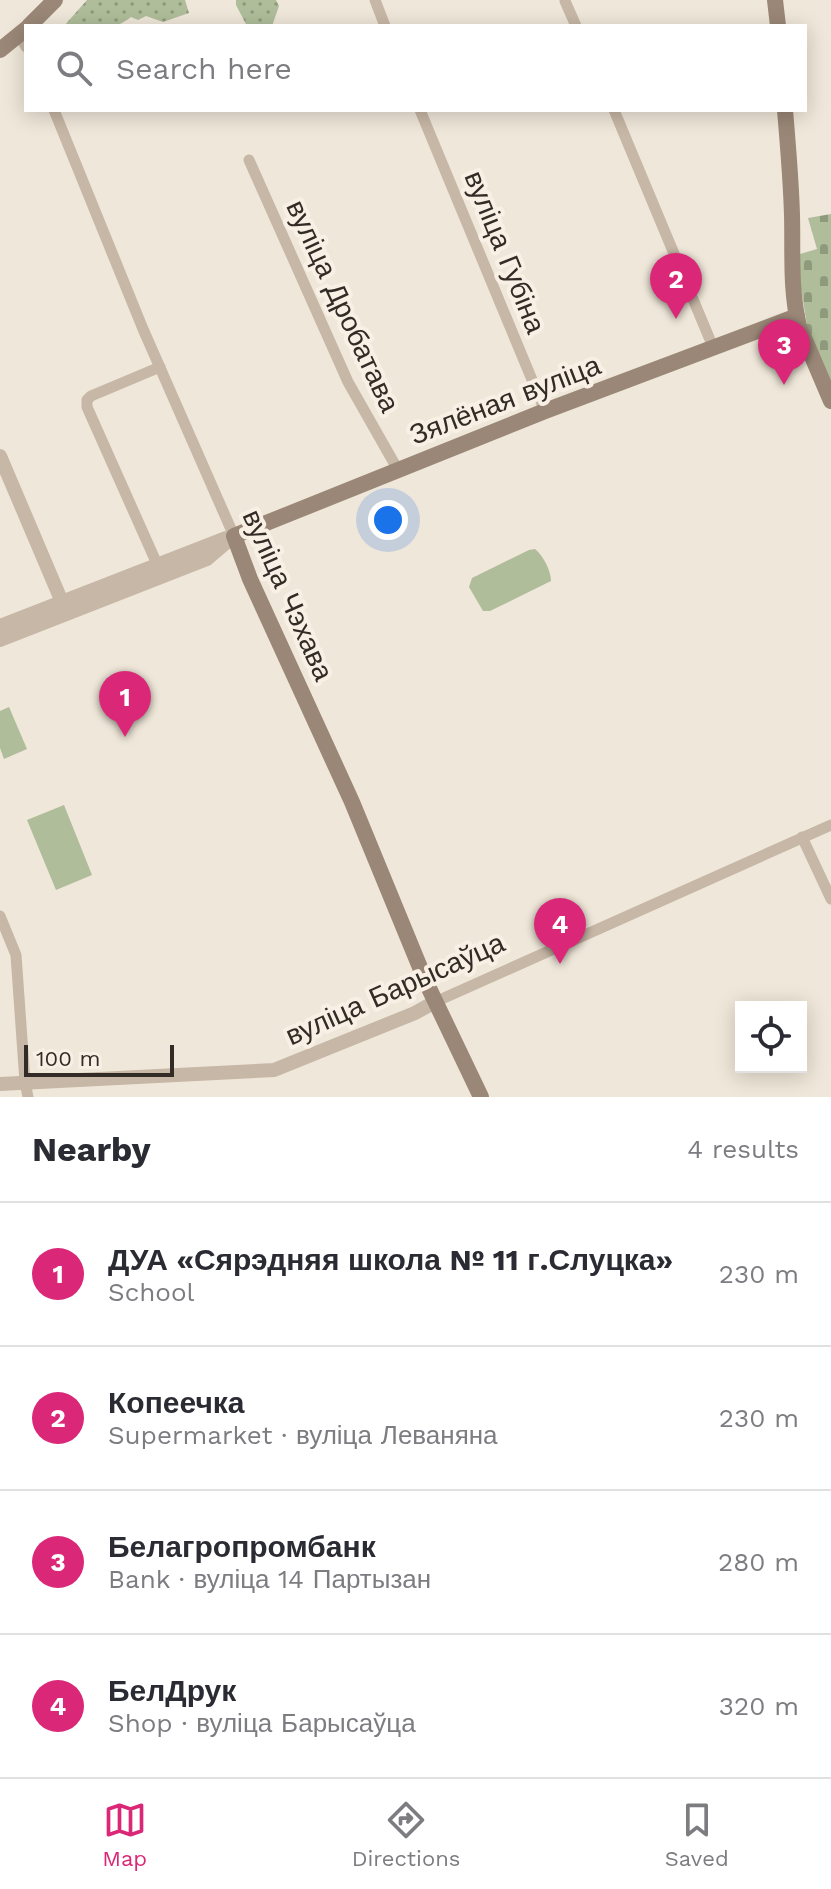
<!DOCTYPE html>
<html lang="en">
<head>
<meta charset="utf-8">
<style>
	:root { --surface:#fff; --page:#f7f7f7; --text:#2b2b33; --muted:#7c7c81; --line:#e1e1e2; --accent:#db2777 }
	body { margin:0; font-family:"Work Sans",sans-serif; background:var(--page); color:var(--text) }
	.controls { position:absolute; right:24px; bottom:24px; display:grid; overflow:hidden; border-radius:0px; box-shadow:0 4px 20px #0003 }
	.controls button { width:72px; height:72px; display:grid; place-items:center; padding:0; border:0; border-bottom:2px solid var(--line); background:var(--surface); color:var(--text); font:40px sans-serif }
	.scale { position:absolute; left:24px; bottom:20px; width:150px; box-sizing:border-box; padding-left:8px; border:4px solid #332b26; border-top:0; font-size:22px; line-height:28px; white-space:nowrap; color:#332b26; -webkit-text-stroke:6px #f8f0e5; paint-order:stroke }
	.you { position:absolute; left:388px; top:520px; width:28px; height:28px; margin:-20px; border:6px solid #fff; border-radius:50%; background:#1a73e8; box-shadow:0 0 0 12px #1a73e833 }
	.badge { display:grid; place-items:center; width:52px; height:52px; border-radius:50%; background:var(--accent); color:#fff; font-size:26px; font-weight:700 }
	.pin { position:absolute; translate:-50% -66px; filter:drop-shadow(0 2px 4px #0008) }
	.pin::after { content:''; position:absolute; top:42px; width:28px; height:24px; background:inherit; clip-path:polygon(0 0,100% 0,50% 100%) }
	.list { margin:0; padding:0; list-style:none }
	h2 { display:flex; justify-content:space-between; align-items:center; height:104px; margin:0; padding:0 32px; font-size:34px }
	h2 small { font-size:26px; font-weight:400; color:var(--muted) }
	.list li { display:grid; grid-template-columns:52px 1fr auto; gap:24px; align-items:center; box-sizing:border-box; height:144px; padding:0 32px; border-top:2px solid var(--line) }
	.list b { display:block; font-size:30px; white-space:nowrap }
	.list p { margin:0; font-size:26px; white-space:nowrap; color:var(--muted) }
	.list em { font-size:26px; font-style:normal; color:var(--muted) }
	.icon { flex:none; width:44px; height:44px; fill:none; stroke:currentColor; stroke-width:2; stroke-linecap:round; stroke-linejoin:round }
	.map { position:relative; flex:none; width:831px; height:1097px; overflow:hidden }
	.search { position:absolute; background:var(--surface); box-shadow:0 4px 20px #0003; left:24px; right:24px; top:24px; height:88px; display:flex; align-items:center; gap:20px; box-sizing:border-box; padding:0 28px; border-radius:0px; color:var(--muted); font-size:30px }
	.sheet { height:680px; background:var(--surface) }
	nav { display:flex; justify-content:space-around; align-items:center; box-sizing:border-box; height:112px; border-top:2px solid var(--line); background:var(--surface); font-size:22px; color:var(--muted) }
	nav a { display:grid; justify-items:center; gap:4px }
	nav .on { color:var(--accent) }
	.map>svg:first-child { display:block }
	.grass { fill:url(#grass-dots) }
	.cemetery { fill:url(#cemetery-stones) }
	.garden { fill:#afbd9a }
	.lines { fill:none; stroke-linecap:round; stroke-linejoin:round }
	.minor { stroke:#c7b7a6; stroke-width:11 }
	.tertiary { stroke:#c7b7a6; stroke-width:14 }
	.secondary { stroke:#9a8777; stroke-width:16 }
	.labels { text-anchor:middle; dominant-baseline:central; stroke-width:8; stroke-linejoin:round; paint-order:stroke }
	.street-label { font-size:28px; fill:#332b26; stroke:#f8f0e5 }
</style>
</head>
<body>
<div class="map">
<svg width="831" height="1097" viewBox="0 0 831 1097">
	<defs>
		<pattern id="grass-dots" width="8" height="8" patternUnits="userSpaceOnUse" patternTransform="scale(2)"><rect width="8" height="8" fill="#afbd9a"/><path d="M2 2h.1M6 6h.1" fill="none" stroke="#8f9a7d" stroke-width="1.8" stroke-linecap="round"/></pattern>
		<pattern id="cemetery-stones" width="16" height="16" patternUnits="userSpaceOnUse" patternTransform="scale(2)"><rect width="16" height="16" fill="#afbd9a"/><path d="M2 7V4a2 2 0 0 1 4 0v3zM10 15v-3a2 2 0 0 1 4 0v3z" fill="#8f9a7d"/></pattern>
	</defs>
	<rect width="100%" height="100%" fill="#efe7d9"/>
	<g class="grass">
		<path d="M87 0H185L189 13 163 22 146 16 138 20 131 17C121 25 111 29 99 24L96 26H64Z"/>
		<path d="M236 0H276L279 6 272 26H247L236 5Z"/>
	</g>
	<path class="cemetery" d="M831 214V384L807 325 797 265 800 254 817 249 808 218Z"/>
	<g class="garden">
		<path d="M535 549C543 555 551 571 551 581L490 611H483L469 587 472 578 529 550Z"/>
		<path d="M9 707 27 749 4 759 0 748V711Z"/>
		<path d="M64 805 92 875 56 890 27 820Z"/>
	</g>
	<g class="lines">
		<g class="minor">
			<path d="M375 0 385 26"/>
			<path d="M565 1 576 26"/>
			<path d="M19 35 26 47"/>
			<path d="M54 110 143 329 234 536"/>
			<path d="M420 110 545 411"/>
			<path d="M614 110 713 347"/>
			<path d="M249 160 348 382 398 470"/>
			<path d="M157 564 87 407V400L91 396 160 367"/>
			<path d="M802 837 831 899"/>
			<path d="M0 916 16 955 25 1082 28 1097"/>
			<path d="M435 1002 831 825"/>
		</g>
		<g class="tertiary">
			<path d="M0 456 62 602"/>
			<path d="M0 626 226 538"/>
			<path d="M0 640 207 559 234 536"/>
			<path d="M0 1084 274 1070 415 1013 435 1002"/>
		</g>
		<g class="secondary">
			<path d="M775 0 778 26"/>
			<path d="M29 26 55 0"/>
			<path d="M0 50 26 29"/>
			<path d="M785 110C788 145 791 180 792 215 793 252 790 290 799 326L831 401"/>
			<path d="M481 1097 426 982 352 802 250 579 234 536 545 411 797 316"/>
		</g>
	</g>
	<g class="labels">
		<g class="street-label">
			<text transform="translate(505 252) rotate(68)">вуліца Губіна</text>
			<text transform="translate(343 306) rotate(65)">вуліца Дробатава</text>
			<text transform="translate(505 400) rotate(-21)">Зялёная вуліца</text>
			<text transform="translate(288 595) rotate(66)">вуліца Чэхава</text>
			<text transform="translate(395 989) rotate(-24)">вуліца Барысаўца</text>
		</g>
	</g>
</svg>
<div class="controls">
<button><svg class="icon" aria-label="locate" viewBox="0 0 24 24"><circle cx="12" cy="12" r="6"/><path d="M12 2v4M12 18v4M2 12h4M18 12h4"/></svg></button>
</div>
<div class="scale">100 m</div>
<div class="you"></div>
<div class="pin badge" style="left:125px;top:737px">1</div>
<div class="pin badge" style="left:676px;top:319px">2</div>
<div class="pin badge" style="left:784px;top:385px">3</div>
<div class="pin badge" style="left:560px;top:964px">4</div>
<div class="search"><svg class="icon" aria-label="search" viewBox="0 0 24 24"><circle cx="10" cy="10" r="6"/><path d="M15 15l6 6"/></svg>Search here</div>
</div>
<section class="sheet">
<h2>Nearby<small>4 results</small></h2>
<ul class="list">
<li><span class="badge">1</span><div><b>ДУА «Сярэдняя школа № 11 г.Слуцка»</b><p>School</p></div><em>230 m</em></li>
<li><span class="badge">2</span><div><b>Копеечка</b><p>Supermarket · вуліца Леваняна</p></div><em>230 m</em></li>
<li><span class="badge">3</span><div><b>Белагропромбанк</b><p>Bank · вуліца 14 Партызан</p></div><em>280 m</em></li>
<li><span class="badge">4</span><div><b>БелДрук</b><p>Shop · вуліца Барысаўца</p></div><em>320 m</em></li>
</ul>
</section>
<nav>
<a class="on"><svg class="icon" aria-label="map" viewBox="0 0 24 24"><path d="M3 6l6-2 6 2 6-2v14l-6 2-6-2-6 2zM9 4v14M15 6v14"/></svg>Map</a>
<a><svg class="icon" aria-label="directions" viewBox="0 0 24 24"><path d="M12 3l9 9-9 9-9-9zM9 14v-3h6M13 9l2 2-2 2"/></svg>Directions</a>
<a><svg class="icon" aria-label="saved" viewBox="0 0 24 24"><path d="M7 4h10v16l-5-4-5 4z"/></svg>Saved</a>
</nav>
</body>
</html>
